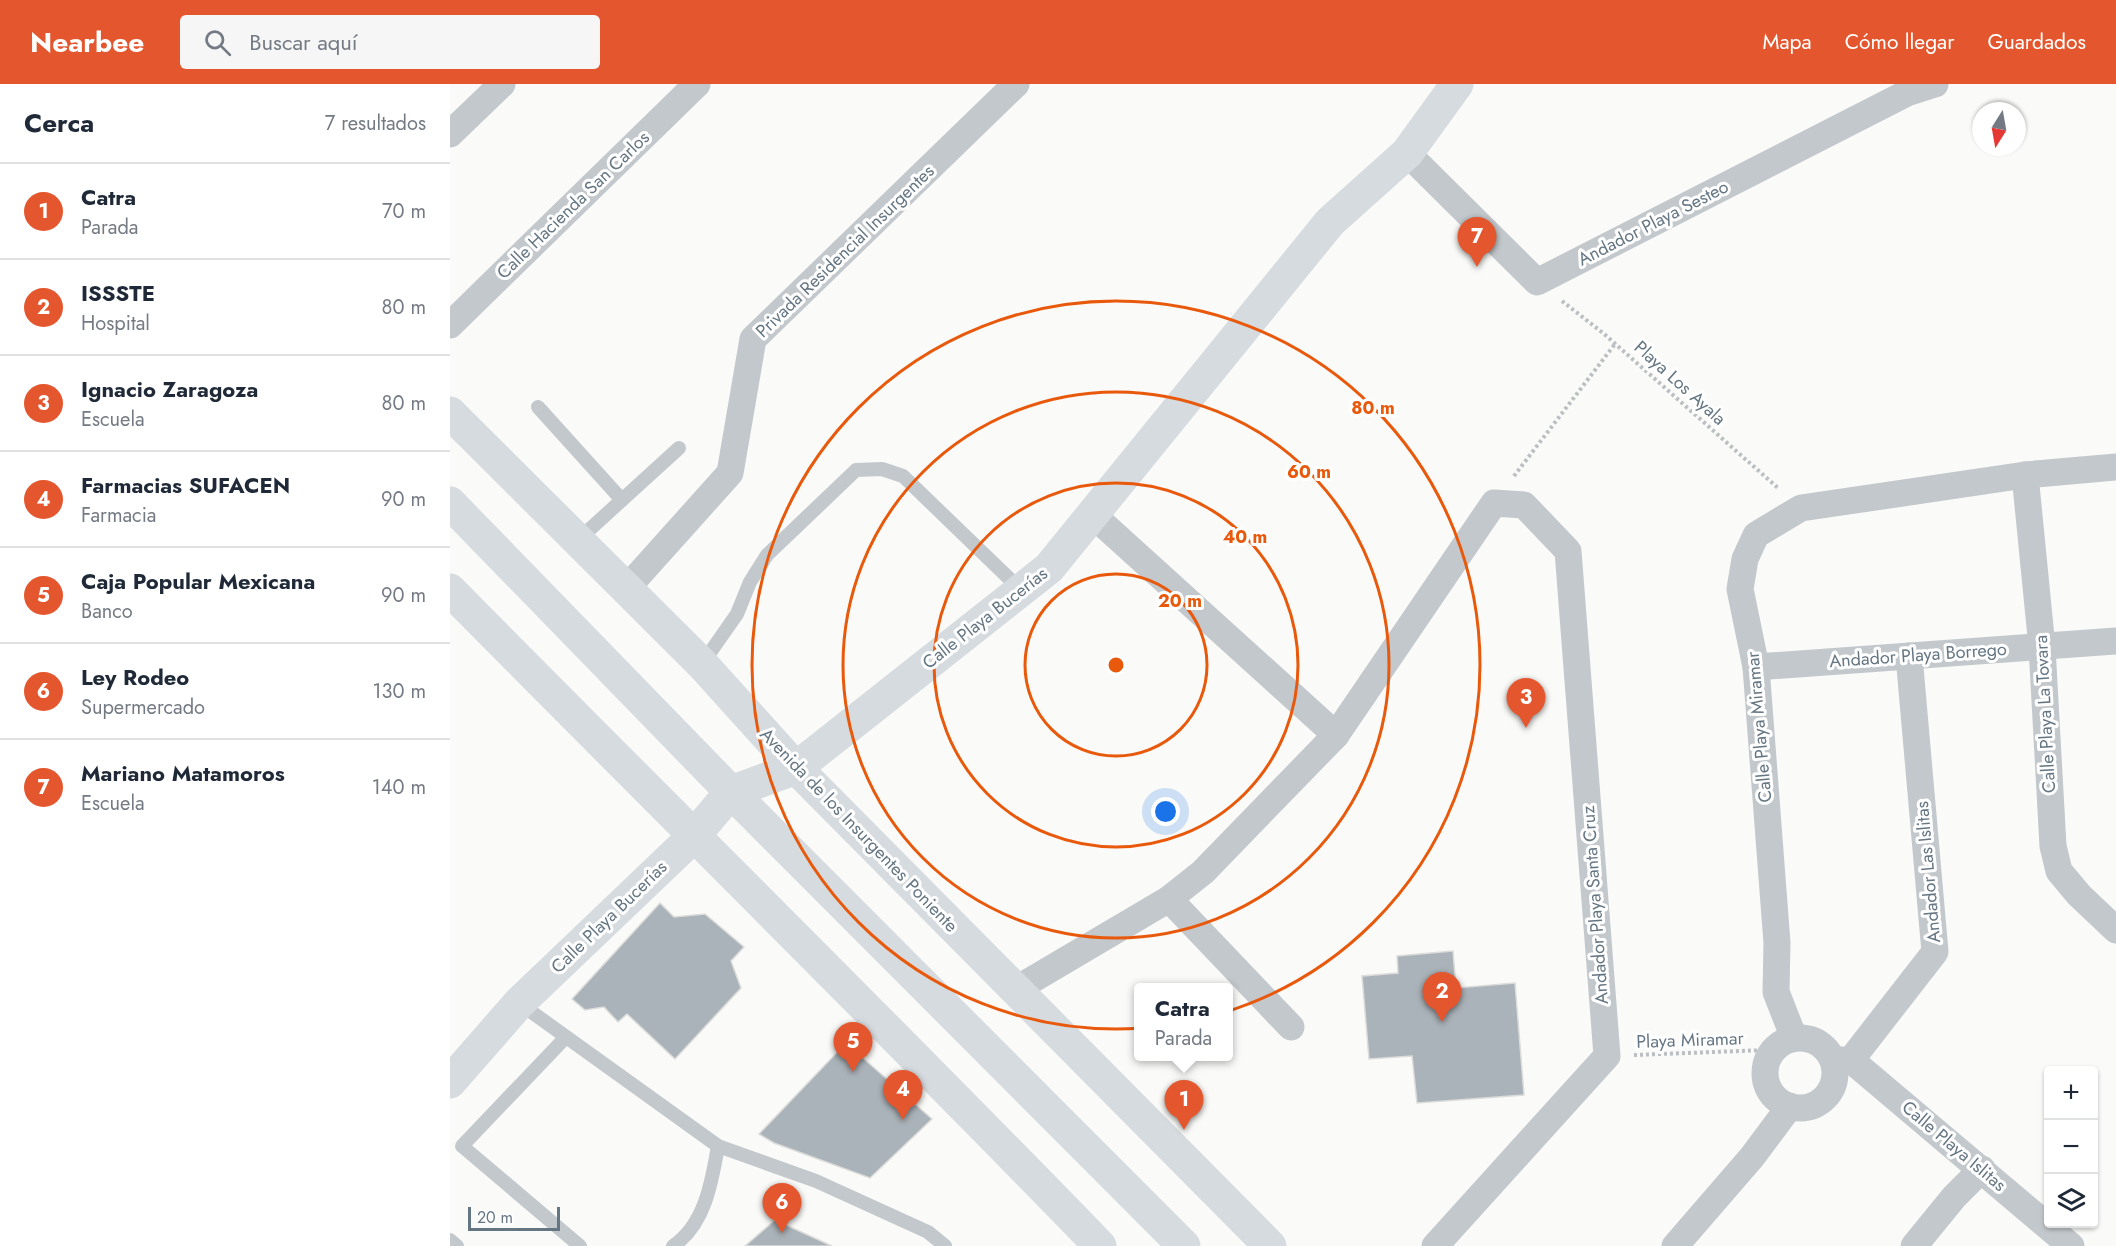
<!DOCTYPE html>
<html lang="es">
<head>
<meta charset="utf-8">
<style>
	:root { --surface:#fff; --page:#f6f6f7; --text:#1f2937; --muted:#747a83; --line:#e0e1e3; --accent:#e4572e }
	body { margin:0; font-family:Jost,sans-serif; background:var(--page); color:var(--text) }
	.controls { position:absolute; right:18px; bottom:18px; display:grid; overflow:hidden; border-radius:6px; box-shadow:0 2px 4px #0004 }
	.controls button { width:54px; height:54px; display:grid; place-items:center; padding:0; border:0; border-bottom:2px solid var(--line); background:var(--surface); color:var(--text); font:30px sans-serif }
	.compass { position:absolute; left:1522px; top:18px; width:54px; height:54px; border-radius:50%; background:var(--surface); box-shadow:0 2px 4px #0004; rotate:191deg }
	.scale { position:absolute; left:18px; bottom:15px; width:92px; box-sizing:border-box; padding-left:6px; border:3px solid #657683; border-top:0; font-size:16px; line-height:21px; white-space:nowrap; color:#657683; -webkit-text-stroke:4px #fff; paint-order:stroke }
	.you { position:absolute; left:716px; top:728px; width:21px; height:21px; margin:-15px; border:4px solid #fff; border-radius:50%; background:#1a73e8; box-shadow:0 0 0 9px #1a73e833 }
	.badge { display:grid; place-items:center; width:39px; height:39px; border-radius:50%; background:var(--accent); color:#fff; font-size:20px; font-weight:700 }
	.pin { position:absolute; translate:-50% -50px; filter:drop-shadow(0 2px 3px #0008) }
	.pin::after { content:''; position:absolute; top:32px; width:21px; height:18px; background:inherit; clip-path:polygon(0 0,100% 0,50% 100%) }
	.popup { position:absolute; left:684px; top:899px; width:99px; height:78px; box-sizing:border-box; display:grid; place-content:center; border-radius:6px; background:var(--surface); filter:drop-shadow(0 2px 4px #0005); font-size:20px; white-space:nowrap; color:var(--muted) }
	.popup b { font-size:22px; color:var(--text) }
	.popup::after { content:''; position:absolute; left:50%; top:100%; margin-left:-12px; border:12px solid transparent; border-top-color:var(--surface) }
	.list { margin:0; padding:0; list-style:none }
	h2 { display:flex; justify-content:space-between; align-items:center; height:78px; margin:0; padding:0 24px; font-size:26px }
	h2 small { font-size:20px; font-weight:400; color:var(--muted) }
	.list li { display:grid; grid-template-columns:39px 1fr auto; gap:18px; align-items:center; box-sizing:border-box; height:96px; padding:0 24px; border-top:2px solid var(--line) }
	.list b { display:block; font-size:22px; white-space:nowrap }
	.list p { margin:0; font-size:20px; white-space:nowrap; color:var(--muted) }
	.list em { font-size:20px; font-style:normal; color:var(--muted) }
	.icon { flex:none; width:33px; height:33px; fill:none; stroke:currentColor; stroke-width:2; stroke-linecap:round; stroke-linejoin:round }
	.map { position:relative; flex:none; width:1666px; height:1162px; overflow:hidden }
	header { display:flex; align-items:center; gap:36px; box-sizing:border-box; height:84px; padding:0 30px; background:var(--accent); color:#fff }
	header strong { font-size:28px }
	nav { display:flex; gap:33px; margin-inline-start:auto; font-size:21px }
	.search { width:420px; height:54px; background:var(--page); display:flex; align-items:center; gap:15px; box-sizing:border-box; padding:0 21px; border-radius:6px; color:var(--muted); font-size:22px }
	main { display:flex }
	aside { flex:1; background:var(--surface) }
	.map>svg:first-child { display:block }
	.building { fill:#aab3b9; stroke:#dcdcda; stroke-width:1.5 }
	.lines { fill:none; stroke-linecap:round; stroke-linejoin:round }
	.path { stroke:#bbbfc2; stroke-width:4; stroke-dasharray:3 3; stroke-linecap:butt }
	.lane { stroke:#c3c8cc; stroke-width:14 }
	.street { stroke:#c3c8cc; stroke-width:27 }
	.secondary { stroke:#d6dbdf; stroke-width:33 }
	.primary { stroke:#d6dbdf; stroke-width:33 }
	.highway { stroke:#d6dbdf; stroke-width:33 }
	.ring { fill:none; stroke:#e8590c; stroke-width:3 }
	.labels { text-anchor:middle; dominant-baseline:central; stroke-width:6; stroke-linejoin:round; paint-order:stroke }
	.street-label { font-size:18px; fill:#657683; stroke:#fff }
	.centre { fill:#e8590c; stroke:#fff; stroke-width:3 }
	.ring-label { font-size:18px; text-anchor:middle; font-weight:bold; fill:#e8590c; stroke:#fff; stroke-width:6; stroke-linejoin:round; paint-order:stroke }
</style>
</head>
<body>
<header>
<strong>Nearbee</strong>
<div class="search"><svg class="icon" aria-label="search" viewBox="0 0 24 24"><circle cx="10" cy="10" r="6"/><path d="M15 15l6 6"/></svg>Buscar aquí</div>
<nav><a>Mapa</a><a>Cómo llegar</a><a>Guardados</a></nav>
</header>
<main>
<aside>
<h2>Cerca<small>7 resultados</small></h2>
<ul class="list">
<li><span class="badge">1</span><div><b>Catra</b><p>Parada</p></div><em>70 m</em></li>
<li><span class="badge">2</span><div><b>ISSSTE</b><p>Hospital</p></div><em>80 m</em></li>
<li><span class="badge">3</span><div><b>Ignacio Zaragoza</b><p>Escuela</p></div><em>80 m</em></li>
<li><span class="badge">4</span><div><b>Farmacias SUFACEN</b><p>Farmacia</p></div><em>90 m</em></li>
<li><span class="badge">5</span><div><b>Caja Popular Mexicana</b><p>Banco</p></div><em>90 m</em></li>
<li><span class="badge">6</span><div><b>Ley Rodeo</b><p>Supermercado</p></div><em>130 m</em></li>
<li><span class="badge">7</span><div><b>Mariano Matamoros</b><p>Escuela</p></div><em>140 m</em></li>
</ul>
</aside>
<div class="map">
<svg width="1666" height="1162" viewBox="0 0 1666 1162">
	<rect width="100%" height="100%" fill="#fafaf8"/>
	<g class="building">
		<path d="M210 819 224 833 255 830 294 863 281 877 291 904 225 975 177 930 168 938 154 923 135 926 122 915Z"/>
		<path d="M1003 867 1006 904 1065 899 1074 1011 967 1019 962 972 919 975 912 892 948 889 947 872Z"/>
		<path d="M396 959 482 1035 420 1094 324 1059 309 1050Z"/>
		<path d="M325 1136 382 1162H295Z"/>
	</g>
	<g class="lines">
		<g class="path">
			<path d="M1112 217 1153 249 1328 404"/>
			<path d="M1064 392 1165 260"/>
			<path d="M1184 971 1317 966"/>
		</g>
		<g class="lane">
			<path d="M88 323 172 416"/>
			<path d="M128 456 229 364"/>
			<path d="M252 580 287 530 300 498 317 471 406 386 432 385 453 392 571 506"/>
			<path d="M69 919 268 1062 366 1097 478 1148 495 1162"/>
			<path d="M116 953 12 1062 130 1162"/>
			<path d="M0 1156 7 1162"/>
			<path d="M223 1162C255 1141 262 1097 268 1062"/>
		</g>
		<g class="street">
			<path d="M0 50 52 0"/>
			<path d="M957 69 1087 198 1457 9 1485 0"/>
			<path d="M0 241 247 0"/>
			<path d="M1575 391 1592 563 1603 762 1609 787 1629 811 1666 846"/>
			<path d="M644 432 886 651"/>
			<path d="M176 505 280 389 303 255 566 0"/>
			<path d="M1306 583 1666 557"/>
			<path d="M565 906 719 815"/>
			<path d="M841 943 719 815 753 788 886 651 1044 419 1074 421 1118 467 1157 972 985 1162"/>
			<path d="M1344 954 1326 908 1327 859 1306 583 1290 505 1295 475 1306 451 1351 424 1575 391 1666 383"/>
			<circle cx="1350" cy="989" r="35"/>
			<path d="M1383 976H1401L1621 1162"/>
			<path d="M1401 976 1485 868 1459 572"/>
			<path d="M1225 1162 1302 1073 1340 1022"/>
			<path d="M1464 1162 1504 1113 1532 1085"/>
		</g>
		<path class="secondary" d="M0 998 69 919 243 753 281 708 346 684 599 484 880 138 957 69 1007 0"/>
		<g class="primary">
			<path d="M0 329 252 580 346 684 820 1162"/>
			<path d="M0 506C216 725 436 941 650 1162"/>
		</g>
		<path class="highway" d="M0 419 281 708 734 1162"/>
	</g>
	<g class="ring">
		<circle cx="666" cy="581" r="91"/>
		<circle cx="666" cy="581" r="182"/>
		<circle cx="666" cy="581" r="273"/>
		<circle cx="666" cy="581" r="364"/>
	</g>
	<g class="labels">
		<g class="street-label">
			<text transform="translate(123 121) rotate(-44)">Calle Hacienda San Carlos</text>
			<text transform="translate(1203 139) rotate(-27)">Andador Playa Sesteo</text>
			<text transform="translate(395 167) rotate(-44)">Privada Residencial Insurgentes</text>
			<text transform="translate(1230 299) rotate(42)">Playa Los Ayala</text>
			<text transform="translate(535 534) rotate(-38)">Calle Playa Bucerías</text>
			<text transform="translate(1468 571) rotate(-4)">Andador Playa Borrego</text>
			<text transform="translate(1595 630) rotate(-93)">Calle Playa La Tovara</text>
			<text transform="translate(1309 643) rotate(-95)">Calle Playa Miramar</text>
			<text transform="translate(409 746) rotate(46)">Avenida de los Insurgentes Poniente</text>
			<text transform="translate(1478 788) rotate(-95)">Andador Las Islitas</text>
			<text transform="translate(1145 821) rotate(-94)">Andador Playa Santa Cruz</text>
			<text transform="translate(159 833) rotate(-44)">Calle Playa Bucerías</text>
			<text transform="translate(1240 956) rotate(-2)">Playa Miramar</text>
			<text transform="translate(1504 1062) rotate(40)">Calle Playa Islitas</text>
		</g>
	</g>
	<circle cx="666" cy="581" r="9" class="centre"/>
	<g class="ring-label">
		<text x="923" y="330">80 m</text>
		<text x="859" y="394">60 m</text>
		<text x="795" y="459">40 m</text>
		<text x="730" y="523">20 m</text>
	</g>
</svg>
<div class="controls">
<button>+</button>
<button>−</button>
<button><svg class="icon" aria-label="layers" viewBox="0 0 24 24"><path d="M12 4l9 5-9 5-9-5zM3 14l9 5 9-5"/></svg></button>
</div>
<svg class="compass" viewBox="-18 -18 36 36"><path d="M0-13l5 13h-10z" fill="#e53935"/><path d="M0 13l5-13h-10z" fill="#747a83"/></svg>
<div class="scale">20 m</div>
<div class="you"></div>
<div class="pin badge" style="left:734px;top:1046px">1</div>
<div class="popup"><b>Catra</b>Parada</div>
<div class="pin badge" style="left:992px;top:938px">2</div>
<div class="pin badge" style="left:1076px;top:644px">3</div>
<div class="pin badge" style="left:453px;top:1036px">4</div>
<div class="pin badge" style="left:403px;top:988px">5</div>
<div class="pin badge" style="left:332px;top:1149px">6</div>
<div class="pin badge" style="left:1027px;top:183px">7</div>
</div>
</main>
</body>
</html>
